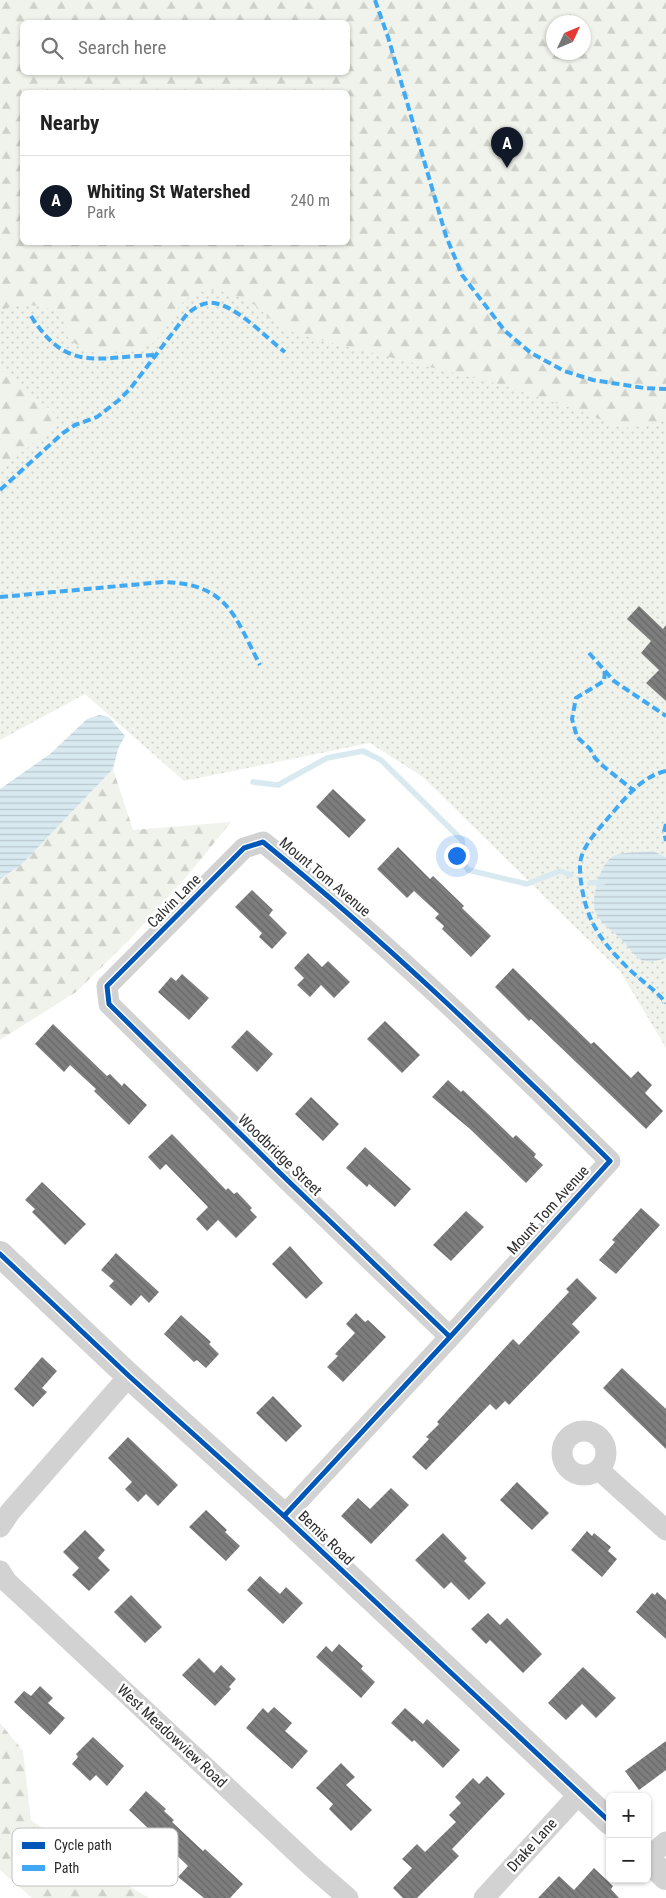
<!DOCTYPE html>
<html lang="en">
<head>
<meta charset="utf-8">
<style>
	:root { --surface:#fff; --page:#f2f2f2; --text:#222; --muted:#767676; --line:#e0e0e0; --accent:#111827 }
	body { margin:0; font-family:"Roboto Condensed",sans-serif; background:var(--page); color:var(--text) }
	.controls { position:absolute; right:15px; bottom:15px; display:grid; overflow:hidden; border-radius:8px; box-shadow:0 1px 4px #0004 }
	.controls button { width:45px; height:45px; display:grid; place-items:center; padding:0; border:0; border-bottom:1px solid var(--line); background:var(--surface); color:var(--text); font:25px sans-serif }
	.compass { position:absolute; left:546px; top:15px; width:45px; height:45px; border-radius:50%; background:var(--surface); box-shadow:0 1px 4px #0004; rotate:46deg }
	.you { position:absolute; left:456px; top:855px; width:18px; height:18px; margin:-12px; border:4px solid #fff; border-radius:50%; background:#1a73e8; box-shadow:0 0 0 8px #1a73e833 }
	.badge { display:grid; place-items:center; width:32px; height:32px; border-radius:50%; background:var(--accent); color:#fff; font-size:16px; font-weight:700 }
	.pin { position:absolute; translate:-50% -41px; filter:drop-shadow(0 1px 2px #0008) }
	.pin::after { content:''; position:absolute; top:26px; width:18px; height:15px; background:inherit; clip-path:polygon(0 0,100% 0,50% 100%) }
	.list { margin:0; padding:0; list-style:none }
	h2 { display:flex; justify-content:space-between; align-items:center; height:65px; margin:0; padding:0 20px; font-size:21px }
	h2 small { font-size:16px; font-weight:400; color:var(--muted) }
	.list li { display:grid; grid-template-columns:32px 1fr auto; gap:15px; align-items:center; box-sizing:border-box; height:90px; padding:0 20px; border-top:1px solid var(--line) }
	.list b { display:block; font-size:19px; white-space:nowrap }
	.list p { margin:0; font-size:16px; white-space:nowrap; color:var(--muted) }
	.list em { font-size:16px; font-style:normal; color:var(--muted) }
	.icon { flex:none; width:28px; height:28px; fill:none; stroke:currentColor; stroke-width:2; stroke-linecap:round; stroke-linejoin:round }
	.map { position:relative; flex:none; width:666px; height:1898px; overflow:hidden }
	.search { position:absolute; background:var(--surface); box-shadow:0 1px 4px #0004; left:20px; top:20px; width:330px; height:55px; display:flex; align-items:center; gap:12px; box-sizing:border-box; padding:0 18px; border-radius:8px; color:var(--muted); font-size:19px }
	.panel { position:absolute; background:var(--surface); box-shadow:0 1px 4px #0004; left:20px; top:90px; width:330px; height:155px; border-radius:8px }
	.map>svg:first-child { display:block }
	.grass { fill:url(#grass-dots); fill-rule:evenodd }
	.forest { fill:url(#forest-firs); fill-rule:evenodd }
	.water { fill:url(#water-rules) }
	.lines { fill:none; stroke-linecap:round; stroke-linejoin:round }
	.stream { stroke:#d8e9f0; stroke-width:5.5 }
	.building { fill:url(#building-back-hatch) }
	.minor { stroke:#d2d2d2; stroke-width:21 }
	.tertiary { stroke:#d2d2d2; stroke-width:26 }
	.quiet { stroke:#3fa9f5; stroke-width:4; stroke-dasharray:8 4; stroke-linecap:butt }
	.cycleway-casing { stroke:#fff; stroke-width:8 }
	.cycleway { stroke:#0057b8; stroke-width:5 }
	.labels { text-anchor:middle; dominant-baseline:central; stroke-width:5; stroke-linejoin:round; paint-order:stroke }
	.street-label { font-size:15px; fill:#2d2d2d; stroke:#fff }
	.key { fill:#fff; stroke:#c0c0c0; stroke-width:1 }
	.key-label { font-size:14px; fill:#2d2d2d }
</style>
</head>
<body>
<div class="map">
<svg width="666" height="1898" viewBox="0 0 666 1898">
	<defs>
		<pattern id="grass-dots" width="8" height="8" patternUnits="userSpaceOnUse" patternTransform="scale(1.25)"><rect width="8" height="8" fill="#f0f3eb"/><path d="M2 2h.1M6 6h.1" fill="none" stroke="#ced1ca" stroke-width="1.8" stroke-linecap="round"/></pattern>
		<pattern id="forest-firs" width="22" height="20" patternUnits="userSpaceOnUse" patternTransform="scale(1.25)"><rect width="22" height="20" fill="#f0f3eb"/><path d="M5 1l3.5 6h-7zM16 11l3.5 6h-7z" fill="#ced1ca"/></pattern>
		<pattern id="water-rules" width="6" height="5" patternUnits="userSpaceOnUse" patternTransform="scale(1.25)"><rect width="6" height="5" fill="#d8e9f0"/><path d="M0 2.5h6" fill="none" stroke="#bac8ce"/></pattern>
		<pattern id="building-back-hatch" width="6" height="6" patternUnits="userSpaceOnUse" patternTransform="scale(1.25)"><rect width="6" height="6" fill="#7e7e7e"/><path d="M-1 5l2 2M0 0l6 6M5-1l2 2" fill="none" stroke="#686868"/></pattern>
	</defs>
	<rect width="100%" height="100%" fill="#fff"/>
	<path class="grass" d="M0 0H666V1048L620 971 423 777 370 743 184 781 85 694 0 740ZM22 22H348V72H22ZM554 22H584V52H554ZM22 92H348V242H22Z"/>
	<g class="forest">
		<path d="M0 0H666V421L656 422 643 426 621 428 580 411 502 385 297 334C291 331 285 329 280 326 271 321 264 312 256 306 244 297 228 292 214 291 175 288 173 330 150 345 143 350 107 356 98 354 87 350 76 345 68 338 67 331 67 324 64 318 55 304 11 300 0 312ZM348 22V72H22V22ZM584 22V52H554V22ZM22 92H348V242H22Z"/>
		<path d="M0 370 17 381 57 416 52 427 0 471Z"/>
		<path d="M113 769 133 830 231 822 188 875 129 940 76 992 0 1040V879L21 865Z"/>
		<path d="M0 1723 23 1751 31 1820 95 1865 149 1898H32L0 1870Z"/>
	</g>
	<g class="water">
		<path d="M99 715 109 717 125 736 118 749 113 769 21 865 0 879V789L50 754 87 719Z"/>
		<path d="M653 851 666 857V958C638 968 637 955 620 938 612 930 601 924 596 913 590 900 600 864 612 857 620 851 641 853 653 851Z"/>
	</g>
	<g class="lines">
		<g class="stream">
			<path d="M253 782 278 785 327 758 363 751 381 760 462 840 464 864 468 870 527 884 560 871 571 875"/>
			<path d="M590 883 603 882"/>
		</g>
	</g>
	<g class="building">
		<path d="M639 606 663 629 666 625V701L646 683 659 670 641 653 651 641 627 619Z"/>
		<path d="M333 789 366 820 349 838 316 807Z"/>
		<path d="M398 847 430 879 433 876 464 906 462 908 491 936 471 957 442 929 444 926 435 918 439 914 414 891 407 898 377 869Z"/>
		<path d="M252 890 273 910 269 915 287 933 272 949 259 937 262 933 235 907Z"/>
		<path d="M308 953 322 967 328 961 350 982 334 998 321 985 310 997 297 985 304 978 294 968Z"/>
		<path d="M513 968 591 1044 594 1042 631 1078 638 1071 652 1085 645 1093 663 1111 646 1129 531 1019 529 1021 495 987Z"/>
		<path d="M182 974 209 998 189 1020 158 992 171 977 176 981Z"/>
		<path d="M385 1021 420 1055 402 1073 367 1039Z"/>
		<path d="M53 1024 107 1076 110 1074 122 1086 124 1083 147 1105 129 1125 94 1091 96 1089 70 1065 64 1072 35 1044Z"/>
		<path d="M247 1030 273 1054 257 1072 231 1047Z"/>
		<path d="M448 1080 461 1092 463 1090 513 1138 516 1135 536 1154 534 1157 543 1165 526 1183 470 1129 432 1097Z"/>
		<path d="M311 1097 339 1124 323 1141 295 1114Z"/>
		<path d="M172 1134 226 1190 228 1188 234 1194 237 1192 252 1208 250 1210 257 1217 236 1238 218 1220 207 1231 196 1219 208 1207 166 1164 160 1170 148 1157Z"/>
		<path d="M365 1147 411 1189 395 1207 369 1184 367 1187 346 1168Z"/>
		<path d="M42 1182 86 1224 65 1245 32 1212 35 1209 25 1200Z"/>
		<path d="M641 1208 660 1225 616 1274 599 1260 615 1242 612 1240Z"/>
		<path d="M466 1211 484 1227 451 1261 433 1245Z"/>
		<path d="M290 1246 323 1283 306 1299 272 1264Z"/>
		<path d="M116 1253 159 1292 149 1303 141 1295 131 1306 109 1286 114 1281 101 1270Z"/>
		<path d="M577 1278 597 1298 572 1324 580 1332 509 1405 505 1401 496 1410 490 1404 426 1470 412 1457 429 1439 426 1437 439 1424 437 1422 513 1339 519 1345 569 1292 566 1289Z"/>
		<path d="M356 1313 365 1322 368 1320 386 1337 343 1382 327 1367 338 1356 335 1354 355 1333 346 1324Z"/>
		<path d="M181 1315 211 1342 209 1344 219 1354 206 1368 197 1360 194 1362 164 1334Z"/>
		<path d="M42 1357 57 1371 42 1388 47 1392 33 1407 14 1389Z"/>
		<path d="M622 1368 666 1409V1449L603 1388Z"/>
		<path d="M273 1396 302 1426 286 1442 256 1413Z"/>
		<path d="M128 1437 178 1485 158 1506 146 1494 138 1502 125 1489 132 1482 108 1458Z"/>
		<path d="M517 1482 549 1513 532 1530 500 1500Z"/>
		<path d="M391 1488 409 1505 371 1544 341 1516 358 1498 370 1509Z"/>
		<path d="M206 1510 227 1530 225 1532 240 1546 226 1561 189 1527Z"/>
		<path d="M85 1530 105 1550 98 1558 110 1570 89 1591 72 1575 79 1568 63 1552Z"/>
		<path d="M587 1531 592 1536 594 1533 611 1547 608 1551 617 1559 602 1577 571 1550Z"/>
		<path d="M443 1533 467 1558 464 1561 486 1583 469 1600 451 1582 444 1589 415 1560Z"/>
		<path d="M260 1576 280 1594 286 1587 303 1603 283 1624 247 1590Z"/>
		<path d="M657 1592 666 1600V1639L636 1612 652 1593 655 1595Z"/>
		<path d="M131 1595 162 1627 145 1643 114 1612Z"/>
		<path d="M488 1613 500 1625 507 1618 542 1654 523 1673 490 1640 486 1644 471 1629Z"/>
		<path d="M339 1644 363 1666 361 1669 375 1682 361 1698 316 1657 326 1646 332 1652Z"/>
		<path d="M199 1658 214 1673 221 1665 236 1679 229 1687 231 1689 215 1706 182 1675Z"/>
		<path d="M583 1667 616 1698 596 1718 582 1704 566 1720 548 1703Z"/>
		<path d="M40 1686 53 1698 48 1703 65 1718 50 1735 14 1702 24 1691 31 1696Z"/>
		<path d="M274 1707 292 1723 285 1731 308 1751 292 1769 246 1728 263 1708 268 1713Z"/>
		<path d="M405 1708 423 1724 427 1719 460 1750 443 1768 414 1740 412 1742 391 1723Z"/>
		<path d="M93 1737 124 1766 107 1786 96 1775 90 1781 72 1764 78 1757 76 1754Z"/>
		<path d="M666 1741V1770L639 1790 625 1771Z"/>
		<path d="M341 1763 355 1777 346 1785 372 1810 351 1831 329 1809 333 1804 316 1788Z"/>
		<path d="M487 1776 505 1794 452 1849 459 1856 417 1898H403L393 1888 412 1868 402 1859 417 1844 425 1852 456 1822 449 1815 461 1803 455 1797 473 1778 479 1784Z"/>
		<path d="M146 1791 166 1809 164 1811 174 1820 172 1822 203 1851 205 1849 243 1884 230 1898H204L178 1877 188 1866 129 1810Z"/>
		<path d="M594 1868 613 1886 611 1889 619 1898H538L559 1876 574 1890Z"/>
	</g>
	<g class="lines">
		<g class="minor">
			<circle cx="584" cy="1453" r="22"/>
			<path d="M599 1470 666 1530"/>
			<path d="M284 1516 450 1337 610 1161C498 1050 385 941 263 842L244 848 107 986 109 1004 281 1174 450 1337"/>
			<path d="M0 1527 10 1512 129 1376"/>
			<path d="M0 1571 7 1582 32 1605 311 1866 348 1898"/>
			<path d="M647 1858 666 1842"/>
			<path d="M484 1898 580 1793"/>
		</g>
		<g class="tertiary">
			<path d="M0 1254 129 1376 284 1516 610 1822"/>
			<path d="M647 1859 666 1877"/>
		</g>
		<g class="quiet">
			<path d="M375 0 388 37 446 236 462 275 505 331 531 353 564 371 593 380 644 388 666 389"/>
			<path d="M31 316C67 373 97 357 155 355"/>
			<path d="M0 490 63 433 75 425 97 417 119 400 130 389 187 314C193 309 200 304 208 303 232 300 267 339 285 352"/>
			<path d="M0 597 163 582C228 584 234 615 260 665"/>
			<path d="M589 653 614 681 666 716"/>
			<path d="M605 671 604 681 576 698 572 719 577 737 590 749 595 758 603 766 633 790"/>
			<path d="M666 771C640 777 625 799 608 818 599 829 587 841 582 855 579 863 580 874 581 882 586 918 598 938 624 964 637 978 654 988 666 1003"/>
			<path d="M666 824 664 832 666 841"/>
		</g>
		<g class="cycleway-casing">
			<g id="cycleway">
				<path d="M0 1254 129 1376 284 1516 610 1822"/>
				<path d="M284 1516 450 1337 610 1161C498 1050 385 941 263 842L244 848 107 986 109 1004 281 1174 450 1337"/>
			</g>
		</g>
		<use href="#cycleway" class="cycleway"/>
	</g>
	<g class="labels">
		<g class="street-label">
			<text transform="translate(325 877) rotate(40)">Mount Tom Avenue</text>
			<text transform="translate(174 901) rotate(-45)">Calvin Lane</text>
			<text transform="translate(280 1155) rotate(44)">Woodbridge Street</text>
			<text transform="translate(548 1210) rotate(-48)">Mount Tom Avenue</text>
			<text transform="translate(326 1538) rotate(44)">Bemis Road</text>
			<text transform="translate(172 1736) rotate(43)">West Meadowview Road</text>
			<text transform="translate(532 1845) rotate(-48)">Drake Lane</text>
		</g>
	</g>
	<rect x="12" y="1828" width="166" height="58" rx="8" class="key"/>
	<rect x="22" y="1842" width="23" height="7" fill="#0057b8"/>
	<rect x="22" y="1865" width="23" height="6" fill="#3fa9f5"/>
	<g class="key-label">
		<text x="54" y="1850">Cycle path</text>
		<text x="54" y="1873">Path</text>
	</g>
</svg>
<div class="controls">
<button>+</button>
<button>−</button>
</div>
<svg class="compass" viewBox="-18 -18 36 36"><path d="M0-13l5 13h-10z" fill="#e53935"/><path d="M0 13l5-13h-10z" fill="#767676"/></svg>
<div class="you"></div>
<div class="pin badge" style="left:507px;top:168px">A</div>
<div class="search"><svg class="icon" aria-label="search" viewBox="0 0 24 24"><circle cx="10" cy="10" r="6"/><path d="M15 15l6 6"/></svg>Search here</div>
<section class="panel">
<h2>Nearby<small></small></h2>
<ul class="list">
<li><span class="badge">A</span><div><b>Whiting St Watershed</b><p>Park</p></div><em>240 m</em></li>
</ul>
</section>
</div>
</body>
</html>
